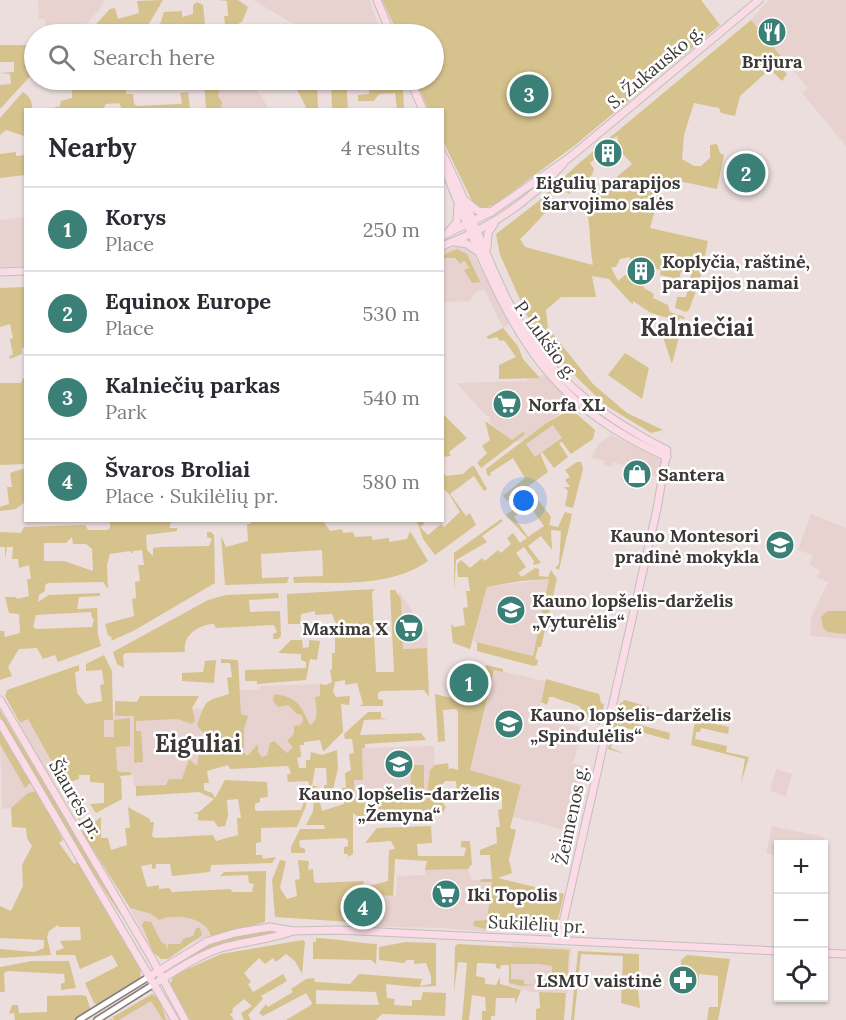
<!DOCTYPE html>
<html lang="en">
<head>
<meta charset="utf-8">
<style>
	:root { --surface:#fff; --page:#f7f7f7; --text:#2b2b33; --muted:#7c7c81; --line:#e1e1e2; --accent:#3a8077 }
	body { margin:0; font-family:Lora,serif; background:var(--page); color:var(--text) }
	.controls { position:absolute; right:18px; bottom:18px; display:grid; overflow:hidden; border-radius:0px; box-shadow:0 2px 4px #0004 }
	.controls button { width:54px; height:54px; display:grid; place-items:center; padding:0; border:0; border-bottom:2px solid var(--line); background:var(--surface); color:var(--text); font:30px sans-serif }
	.you { position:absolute; left:524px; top:501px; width:21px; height:21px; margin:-15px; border:4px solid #fff; border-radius:50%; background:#1a73e8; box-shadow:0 0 0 9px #1a73e833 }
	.badge { display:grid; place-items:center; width:39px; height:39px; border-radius:50%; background:var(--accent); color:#fff; font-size:20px; font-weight:700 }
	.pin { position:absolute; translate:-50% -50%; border:3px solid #fff; box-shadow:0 2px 6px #0006 }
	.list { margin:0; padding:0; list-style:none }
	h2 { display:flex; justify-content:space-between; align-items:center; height:78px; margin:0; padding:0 24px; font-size:26px }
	h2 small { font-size:20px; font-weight:400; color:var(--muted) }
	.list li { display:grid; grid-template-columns:39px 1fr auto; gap:18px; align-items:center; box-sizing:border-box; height:84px; padding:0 24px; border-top:2px solid var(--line) }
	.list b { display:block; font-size:22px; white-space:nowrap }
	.list p { margin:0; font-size:20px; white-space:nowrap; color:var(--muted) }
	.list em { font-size:20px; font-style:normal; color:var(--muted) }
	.icon { flex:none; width:33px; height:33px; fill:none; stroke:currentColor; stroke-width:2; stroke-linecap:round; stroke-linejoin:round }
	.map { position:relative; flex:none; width:846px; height:1020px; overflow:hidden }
	.search { position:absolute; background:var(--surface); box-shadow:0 2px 4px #0004; left:24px; top:24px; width:420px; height:66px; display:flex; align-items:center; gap:15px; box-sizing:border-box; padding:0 21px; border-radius:33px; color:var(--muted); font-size:22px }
	.panel { position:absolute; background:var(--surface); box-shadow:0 2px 4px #0004; left:24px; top:108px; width:420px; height:414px; border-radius:0px }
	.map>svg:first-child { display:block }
	.built { fill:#e8d2cf }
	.green { fill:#d6c28d; fill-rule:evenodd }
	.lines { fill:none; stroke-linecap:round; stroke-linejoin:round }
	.minor-casing { stroke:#897e7c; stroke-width:8 }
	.major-casing { stroke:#c1bfbf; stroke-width:9 }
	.minor { stroke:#fff; stroke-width:5 }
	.major { stroke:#fbdbe6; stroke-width:7 }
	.labels { text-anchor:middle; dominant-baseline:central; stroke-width:5; stroke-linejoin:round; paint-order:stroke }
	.poi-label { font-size:18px; font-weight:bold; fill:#3d3838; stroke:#fff; text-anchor:start }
	.street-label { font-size:18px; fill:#3d3838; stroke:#fff }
	.district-label { font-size:24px; font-weight:bold; fill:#3d3838; stroke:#fff }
</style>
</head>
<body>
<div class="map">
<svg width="846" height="1020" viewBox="0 0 846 1020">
	<rect width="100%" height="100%" fill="#ebdedd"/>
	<g class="built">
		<path d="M38 0H104L103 5 78 34H46L45 19H39Z"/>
		<path d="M253 0H369L378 23 374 26 300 28Z"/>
		<path d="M769 0H846V146L802 93 808 88 751 20Z"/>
		<path d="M212 80H251L269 109H213Z"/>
		<path d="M25 217V266L0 267V220Z"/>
		<path d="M461 245 473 253 509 324 503 328 484 289 475 293 470 301 443 302 442 251Z"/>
		<path d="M545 375 574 404 520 442 512 440 489 422 490 416H486L457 383 527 381V378Z"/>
		<path d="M553 423 563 439 535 459 524 444Z"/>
		<path d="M611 435 659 458 662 463 660 478 649 475 647 484 621 480 624 465 613 462 612 467 604 465 605 461 591 458 598 445Z"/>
		<path d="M811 514 846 528V639L810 636 811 618 828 582 817 578 820 570 809 565 813 555 798 550Z"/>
		<path d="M773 534 794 542 789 557 767 549Z"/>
		<path d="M550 579 533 656 473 641 487 587Z"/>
		<path d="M399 591 428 635 427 648 401 649Z"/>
		<path d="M495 670 545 681 538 716 583 728 573 763 586 767 570 831 513 817 521 785 470 770Z"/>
		<path d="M320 684 322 736 303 737 283 758 242 759 240 690H260V686Z"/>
		<path d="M215 708 217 762 202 763V784L134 786 133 775 99 776 80 713Z"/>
		<path d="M28 719 58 773 50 777 18 724Z"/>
		<path d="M0 728 37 791 11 808 2 809Z"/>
		<path d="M434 746 436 803 355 806 354 780 363 779 362 748Z"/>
		<path d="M776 769 792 774 786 796 770 791Z"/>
		<path d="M772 826 824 837 823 844H778V856L766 853Z"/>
		<path d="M468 869 471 879 497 883 486 932 445 928 351 926V893L396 896 397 876 425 875V870Z"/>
		<path d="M130 908 144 913 259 924 211 937 210 935 187 945 168 959H161L153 952Z"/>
		<path d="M512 944 571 948 568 993 531 992 508 985Z"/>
		<path d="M152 994 159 998 172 1020H107Z"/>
	</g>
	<g class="green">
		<path d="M163 0 147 27 136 31 138 34H118L117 30 106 32 105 28 96 29V34H87L110 9 115 8 118 19 139 13 137 1Z"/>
		<path d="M218 0H238L248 7 242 22 239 23V34H222L226 32 224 16H228L227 1Z"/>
		<path d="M382 0H701L720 25 574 146 494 205 481 209 474 205 443 141 442 110 428 109 415 80H434V34H398Z"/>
		<path d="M197 2 203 5 205 25H198V32L214 34H170L169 29 158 30 164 12 182 11V17L193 14V5Z"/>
		<path d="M751 20 785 61 780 66 787 74 782 81 770 69 740 96 735 116 721 113 719 108 694 103 684 135 682 159 694 166H701L710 158V145L717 144 720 153 724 155 717 189 664 178 650 228 708 241 700 280 689 310 686 312 675 308 677 297H686L691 274 681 272 679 279 660 275 661 270 634 264 629 257 620 259 616 267H611L618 281 625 275 641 278 644 288 654 294 653 298 668 305 670 312 685 317 684 319 680 318 678 321 651 313 633 301V304L630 302 609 279 592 276 596 297H561L546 310 548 328 593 384 627 413 663 430 651 433 605 405 554 355 532 326 500 255 496 234 540 200 578 164ZM617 136 620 151 632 164 585 204C591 222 589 245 593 265L525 247 520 239C523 237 542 216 546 212L540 203 559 187 569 194 592 175 594 169 590 163 609 148V141Z"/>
		<path d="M0 45H34V72L0 109V85L11 84 10 74 0 73 14 72V62H0Z"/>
		<path d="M66 80H179L175 85 169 86 164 82 127 84 126 94H133L134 104 137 106 180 104 182 103 180 93 188 92 190 109H122L119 103 106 104 103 109H49L60 106 61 101 72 98V89H69Z"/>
		<path d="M204 80H221L218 96 222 102 221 109H206Z"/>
		<path d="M292 80H317L318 109H307Z"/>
		<path d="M321 80H346L348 109 332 108 331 81Z"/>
		<path d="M369 80H400L403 87 404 109H397L395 93 379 94 374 101H358V95L369 94Z"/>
		<path d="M23 92C30 97 32 100 32 109L26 110 25 143 24 136 6 130 0 135V118Z"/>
		<path d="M16 152V156L25 155V175L0 178V154Z"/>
		<path d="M457 249 467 254 480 282 472 283 464 270 469 268 465 261 461 262 462 265 455 258H443V255Z"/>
		<path d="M25 287V348H22V354L10 359 9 356 13 355 10 339 13 338 10 324 0 327V288Z"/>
		<path d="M667 323 682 326 672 364 662 334Z"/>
		<path d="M503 328 518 346 523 359 540 378 499 379V365L516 357 504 340 500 341 497 337 489 339 486 337Z"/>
		<path d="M625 353 649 368 642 399 608 375Z"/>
		<path d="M23 378H26L25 464 0 465V383H21Z"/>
		<path d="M571 409 595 430 593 439 571 454 562 442 559 443 568 457 554 468 542 452 562 438 553 425 526 444 535 457 540 453 548 472 507 501 503 496 505 494 525 478 513 458 490 473 491 476 487 475 486 469 545 424Z"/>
		<path d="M443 414 467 438 449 452 451 456 443 457Z"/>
		<path d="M485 421 512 440 523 432 525 434 542 421 481 468 477 463 487 453 482 446 490 440Z"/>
		<path d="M577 462H581L583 469 573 508 565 506 568 491 564 487H570L565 480 570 477 565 470Z"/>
		<path d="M472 466H474L487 489 484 491 474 476 450 494 466 516 470 513 476 525 435 555 423 539 417 521H423L424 524 420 527 428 535 441 524 444 527 460 512 449 494 443 488V472L446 476 463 474Z"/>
		<path d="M25 468V502L16 509 0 511V507L9 504 7 487H12L10 473Z"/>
		<path d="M534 494 551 517 549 525 558 527 565 512 572 514 559 570 555 568 559 564 561 531 551 530 552 550 541 536 528 546 541 563 533 565 534 561 524 547 516 553 526 567 518 573 522 577 535 568 539 569V576L548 577 551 570 557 579 541 647H538L535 659 538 660 537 665 534 666 477 651V642L533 656 549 579 520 581 487 587 470 649 453 643 451 624 454 627 465 625 463 608 468 607 466 591H470L468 577H458L457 564 461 560 470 568 482 558 485 561 498 550 501 553 511 544 507 538 513 533 520 543 527 538 506 515 521 503 527 508 514 517 528 537 544 526 526 501Z"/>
		<path d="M501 519 503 521 482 536 487 542 456 560 454 592V553Z"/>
		<path d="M110 521H176L170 523V528H177V531L146 535 147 550 153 556V548L161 547 209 546 212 539 207 537V532H211L214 535 215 583 135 630 111 641 112 638 108 635 105 624 134 616 132 599 136 598 135 582 140 581 138 565H144L142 550 133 551V554L130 551 110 554 107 565 108 589 103 582 48 583 45 585V591L39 595 38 602 49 595 100 593V596L79 597 77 609 97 608 98 635 101 646 58 662 55 655 43 659 37 648 19 649 8 667 12 676 0 680V631H4L5 637 20 633 19 614 9 613 5 597H16L17 599 29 596 27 579H31L29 565 19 568 18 559H12L13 547H7L5 559V547H0V532L21 533 24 527 85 525 88 530H107L110 528ZM72 537 73 544H86L92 549 93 571 64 561H44V543H66ZM91 612 92 618 94 619 92 627 36 629 33 627 36 615Z"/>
		<path d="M251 521H323L330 531 342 529 343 533 353 532 355 537 372 536V540L389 538V542L407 539 410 531 428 561C390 588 338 582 294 583L293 577 323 576 322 550 261 554 262 578 289 577 287 583 225 585 221 536 226 547 248 541 247 524H251Z"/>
		<path d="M375 589 372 592 376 672H394L390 590H395L401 599 403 649 427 648 429 697 424 690 381 691 378 693V699L383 700V706H359L363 704 357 683 345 685V680L335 682 333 692 336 697 350 696 349 705 341 704 343 732 325 750 323 751 320 740 304 742V745H300L301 757 297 758 299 768H306V760H310L311 752 322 755 337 750 338 768 333 790H324V785H327L326 768H315L312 786H319L311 789 308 781 288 782 287 775 291 773 288 766 230 769 228 765 207 771 209 783H204V790L212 793 215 798 225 780 267 782 268 797 260 798V802L255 804V810L258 811 301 810 304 802 298 801V796H306V806L297 827 261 828V842L256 843V855H262L263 859 276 857 272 863 211 865 210 872 172 876 170 864H156V868L152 869V864L141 866 147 887 159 885V889L169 888 172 892 230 889 233 892H252L254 884 249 883 248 875 220 876 224 872 266 871 265 922 211 937C208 917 174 913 159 920L151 914 130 908 82 832 101 817V838H108L111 850 127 845 125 828H130L128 807 150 819V822H154L152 836 155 838 213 835 216 841 238 835 237 818H241L238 799 227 800 228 816 225 826 218 827 214 821 192 820H198V814L193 813 199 812 214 799 199 792 136 796V786L166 785 169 779H182L189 759 197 766 200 748 207 745V738L197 725C207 697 205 702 229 694L227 678 232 677 230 663H221V659L238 660 241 714 248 716 244 729V752L247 756 258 744V752L262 757 267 755 270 743 274 741 287 753 293 747 287 741 294 734V726L300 725 303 721 302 715 297 714 288 705 278 707 273 701 274 694C298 697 301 706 310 725 320 720 316 706 315 697L320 696V684L326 685 332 682 330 670 332 669V653H335V636L337 635V626L332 614 315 615V611L301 614 300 624H288L287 594Z"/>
		<path d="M278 593 279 598 249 600 250 612 280 611 281 636 278 639H273V634L277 632 274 625 216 628 214 624C201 624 182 634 185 652L126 653 123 655 124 668 117 664 113 652 208 600 226 595Z"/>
		<path d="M828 611H846V634L828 632 823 628 821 617Z"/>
		<path d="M291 640H302L303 648 309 647V640L320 641 317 660 310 659 306 680 257 684V681H245V670L306 668V662L301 660V654L278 653Z"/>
		<path d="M104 655 112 671 113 720H104V737H114V720L130 718V746L116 747 117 770 119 772H131V775L119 776 121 778 122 799 96 813 90 804 104 803V783L90 782V775H79V779L62 784 81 821 79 820 52 776 58 773 28 719 20 723 5 696 7 690 79 665V671L75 672 77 693 86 704 102 701 100 685 104 684 102 670 86 671V664Z"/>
		<path d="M216 660 214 683 182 681V673L203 672 205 661Z"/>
		<path d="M486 665 503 669V672L494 670 470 770 521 785 510 828 516 830 509 859 512 873 498 878 564 894 556 928 551 930 486 929 473 926 474 921 487 920 492 882H480L481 879H492L490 855H480V850L497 843 496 827H500L498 810 502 809V798L496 787 465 786V798L457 799 456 781H445L441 786V798H439L446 807 442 814 379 816 378 812 358 817 353 813V854L348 857V854H344V847L348 846V840L345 838 302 840 299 841 300 847 305 849V853H291V847L300 829H325L324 825H306L313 811 314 799H319L322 811 344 804 342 788H346L345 773 351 770 349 754 354 753 352 739H345L344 734 368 712H381V718L388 719 364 720 360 735 421 733 426 740 365 744V748H362L363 780H354L355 799 410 798 411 765H424V800L426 801 430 770 435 765 448 763 449 770 451 768 458 770V712L456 709 443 710 445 741 438 742 435 694 479 705 480 689 473 673 483 675Z"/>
		<path d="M546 679 599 694 601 703 604 704 600 725 597 724 596 712 589 711 587 720 580 719 584 712 579 706 553 697H549L547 705 541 702Z"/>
		<path d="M140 696H199L192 708 195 720 192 724 177 719 136 721V731H141L143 762 134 763V716H115V701L137 702Z"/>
		<path d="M625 700 649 707 647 714 642 713 637 724 670 733 669 740 617 725 611 748 625 754 608 749 618 705Z"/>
		<path d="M0 710 121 911 120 914 62 825 0 717Z"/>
		<path d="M696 715 699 720 729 727 728 734 701 728 700 732H696L695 739 727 746 726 752 749 757 741 783 745 759 691 745Z"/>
		<path d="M0 728 31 782 25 788 0 744Z"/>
		<path d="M37 791 63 840 59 843 74 864 78 862 141 969 140 978 135 982 99 1005 94 1003 85 983 118 966 112 955 80 969 75 955H56V951L64 948 60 941 81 940 80 927H59L58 925 49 931 47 937 51 955 0 958V949L34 952 44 948V940L0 938V906L11 911 23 886 22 865 32 846 27 838 26 828 12 827 11 808 28 793Z"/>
		<path d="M431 826 432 843 417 844 418 856H464L466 848 461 847V841H470L472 864 468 869 425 870 427 861 395 859 393 896 352 893 351 922 275 917 272 880 280 860 286 861 280 888 287 899 297 896 295 880 300 879 298 860 309 861 308 870 313 869 314 882 317 883 363 881 365 887 388 881 389 850 395 849 391 841 365 843 377 828Z"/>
		<path d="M144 921 151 922 162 943 166 944 167 951 168 944H180L183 939 193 936 196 928H200L202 935 168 959H161L153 952 142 925Z"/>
		<path d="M276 931 277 934 254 938 166 970C197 945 236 934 276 931Z"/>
		<path d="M316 938C339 939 356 943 377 944L376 964 371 960 313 959V942H316Z"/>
		<path d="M303 940 305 942 302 974 295 961 286 954 276 962 273 958 265 964 259 958 244 973 251 982 248 984 253 992 283 974 287 981 261 996 263 999 248 1015 251 1020H244L241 1013 252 1006 244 999 232 1009 233 1012 230 1014 234 1020H190L170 984 174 975 221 954Z"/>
		<path d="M406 942 436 943V986L416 987 386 984 387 998 395 999 394 1005 412 1006V1000H421L423 992 446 993 445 1016 382 1014 376 1020H286L311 1005 312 1003 306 993 263 1016 259 1013 266 1004 268 1007 293 992 291 989 306 979 314 978 315 982 350 984 359 974 422 979 420 986 431 984V976L426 963 414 964V960H407L404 963 379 960V947ZM316 990 376 992 379 1005 316 1004Z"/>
		<path d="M458 944 569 950 567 985H552V966L539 964H511V979L524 980V984L536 985 521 986 509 983V965H501L500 969 496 968V964C489 963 483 963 477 963L476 976 485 978V984L496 985 500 977V984L521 990 515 1005V998H496L495 1016H491V1020H482V1011H486L485 997 472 995 469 1020H462L467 963 458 962 454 991 455 946Z"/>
		<path d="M578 951 639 954V974H636L634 982H637L640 1008 621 1003 623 956 581 954 574 1020H571Z"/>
		<path d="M687 955 730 959 718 1020H707L709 1007H718V976L699 974 698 986 690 981V975L681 976V960Z"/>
		<path d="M32 961H69L76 988 61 990V984L65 982 64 974 8 971 4 973 5 992H0V967Z"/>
		<path d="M539 992 566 993 564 1020H536V1009L540 1008Z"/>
		<path d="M152 994 159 998 166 1020H163L151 1001 119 1020H114L113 1017Z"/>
		<path d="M82 995 86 996 91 1010 75 1020H15L14 1013 9 1014 12 1005H18L19 1013 47 1012V996Z"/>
	</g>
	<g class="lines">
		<g class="minor-casing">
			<g id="minor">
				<path d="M79 1020 150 976"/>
				<path d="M97 1020 154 984"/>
			</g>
		</g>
		<g class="major-casing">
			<g id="major">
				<path d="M377 0 391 34"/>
				<path d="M410 80 423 110"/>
				<path d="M442 153C468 202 484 255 509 303 545 374 598 415 667 450L657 509 559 940"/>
				<path d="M442 160C452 191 466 220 478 250 523 353 562 410 667 457"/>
				<path d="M467 202 478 211 491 212"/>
				<path d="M449 231 457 222 458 206"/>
				<path d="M442 236 491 212 569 158 759 0"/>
				<path d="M455 242 467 244 477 251"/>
				<path d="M442 246C489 229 530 201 563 164"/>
				<path d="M487 247 488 233 494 224"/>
				<path d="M0 272 26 271"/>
				<path d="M0 700 151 957 185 1020"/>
				<path d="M0 723 175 1020"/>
				<path d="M824 953 846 954"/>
				<path d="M150 976 208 941 235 933 270 927 293 931 338 930 778 951"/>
				<path d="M159 981C178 969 199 955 221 948 245 941 269 940 293 931"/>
			</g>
		</g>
		<use href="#minor" class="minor"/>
		<use href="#major" class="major"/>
	</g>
	<defs>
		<g id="restaurant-disc" transform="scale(1.5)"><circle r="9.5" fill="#3a8077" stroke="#fff"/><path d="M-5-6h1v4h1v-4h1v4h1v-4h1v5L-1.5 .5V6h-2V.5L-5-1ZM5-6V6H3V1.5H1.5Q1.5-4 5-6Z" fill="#fff"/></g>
		<g id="building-disc" transform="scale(1.5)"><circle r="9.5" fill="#3a8077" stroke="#fff"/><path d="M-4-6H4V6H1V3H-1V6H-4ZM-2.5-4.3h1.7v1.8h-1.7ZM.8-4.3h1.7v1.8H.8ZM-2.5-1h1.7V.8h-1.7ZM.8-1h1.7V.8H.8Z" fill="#fff"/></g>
		<g id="supermarket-disc" transform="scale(1.5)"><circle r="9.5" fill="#3a8077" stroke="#fff"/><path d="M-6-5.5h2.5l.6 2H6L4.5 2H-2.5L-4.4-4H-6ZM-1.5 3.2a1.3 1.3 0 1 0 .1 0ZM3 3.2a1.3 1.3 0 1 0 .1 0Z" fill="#fff"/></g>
		<g id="shop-disc" transform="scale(1.5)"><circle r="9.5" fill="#3a8077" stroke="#fff"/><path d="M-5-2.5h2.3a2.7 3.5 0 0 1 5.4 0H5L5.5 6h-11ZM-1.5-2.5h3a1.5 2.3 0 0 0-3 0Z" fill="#fff"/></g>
		<g id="school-disc" transform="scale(1.5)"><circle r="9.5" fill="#3a8077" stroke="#fff"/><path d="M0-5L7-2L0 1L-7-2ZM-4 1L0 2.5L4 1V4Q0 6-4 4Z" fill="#fff"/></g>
		<g id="pharmacy-disc" transform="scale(1.5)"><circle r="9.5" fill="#3a8077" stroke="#fff"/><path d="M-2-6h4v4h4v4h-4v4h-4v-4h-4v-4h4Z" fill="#fff"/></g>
	</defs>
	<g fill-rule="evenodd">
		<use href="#restaurant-disc" x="772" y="32"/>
		<use href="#building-disc" x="608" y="153"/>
		<use href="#building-disc" x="641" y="271"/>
		<use href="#supermarket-disc" x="507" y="404"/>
		<use href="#shop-disc" x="637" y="474"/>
		<use href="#school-disc" x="780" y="545"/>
		<use href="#school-disc" x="511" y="610"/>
		<use href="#supermarket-disc" x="409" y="628"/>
		<use href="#school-disc" x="509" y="724"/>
		<use href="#school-disc" x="399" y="764"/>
		<use href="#supermarket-disc" x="446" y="894"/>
		<use href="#pharmacy-disc" x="683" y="980"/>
	</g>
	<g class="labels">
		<g class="poi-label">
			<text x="772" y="61" text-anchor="middle">Brijura</text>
			<text x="608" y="182" text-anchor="middle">Eigulių parapijos<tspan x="608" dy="21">šarvojimo salės</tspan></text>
			<text x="662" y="261">Koplyčia, raštinė,<tspan x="662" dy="21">parapijos namai</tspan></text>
			<text x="528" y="404">Norfa XL</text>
			<text x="658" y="474">Santera</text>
			<text x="759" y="535" text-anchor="end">Kauno Montesori<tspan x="759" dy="21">pradinė mokykla</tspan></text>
			<text x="532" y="600">Kauno lopšelis-darželis<tspan x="532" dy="21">„Vyturėlis“</tspan></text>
			<text x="388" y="628" text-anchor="end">Maxima X</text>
			<text x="530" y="714">Kauno lopšelis-darželis<tspan x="530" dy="21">„Spindulėlis“</tspan></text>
			<text x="399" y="793" text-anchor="middle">Kauno lopšelis-darželis<tspan x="399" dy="21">„Žemyna“</tspan></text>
			<text x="467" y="894">Iki Topolis</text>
			<text x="662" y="980" text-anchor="end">LSMU vaistinė</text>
		</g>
		<g class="street-label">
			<text transform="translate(655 67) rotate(-40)">S. Žukausko g.</text>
			<text transform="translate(546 340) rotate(54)">P. Lukšio g.</text>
			<text transform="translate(76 799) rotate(60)">Šiaurės pr.</text>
			<text transform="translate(571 815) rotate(-78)">Žeimenos g.</text>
			<text transform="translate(537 924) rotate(3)">Sukilėlių pr.</text>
		</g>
		<g class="district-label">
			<text x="697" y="327">Kalniečiai</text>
			<text x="198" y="743">Eiguliai</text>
		</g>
	</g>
</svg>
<div class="controls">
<button>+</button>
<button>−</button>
<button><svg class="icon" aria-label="locate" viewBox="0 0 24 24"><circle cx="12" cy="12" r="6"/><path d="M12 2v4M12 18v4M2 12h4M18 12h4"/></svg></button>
</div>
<div class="you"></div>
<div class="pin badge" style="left:469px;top:683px">1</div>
<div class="pin badge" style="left:746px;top:173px">2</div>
<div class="pin badge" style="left:529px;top:94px">3</div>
<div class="pin badge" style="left:363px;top:907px">4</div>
<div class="search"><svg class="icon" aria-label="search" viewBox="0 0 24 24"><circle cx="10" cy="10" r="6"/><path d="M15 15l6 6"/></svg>Search here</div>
<section class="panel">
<h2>Nearby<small>4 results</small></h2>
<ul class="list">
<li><span class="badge">1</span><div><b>Korys</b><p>Place</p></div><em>250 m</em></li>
<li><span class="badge">2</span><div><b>Equinox Europe</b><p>Place</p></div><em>530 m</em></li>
<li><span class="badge">3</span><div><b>Kalniečių parkas</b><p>Park</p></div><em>540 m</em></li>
<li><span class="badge">4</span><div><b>Švaros Broliai</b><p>Place · Sukilėlių pr.</p></div><em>580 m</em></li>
</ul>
</section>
</div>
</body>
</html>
